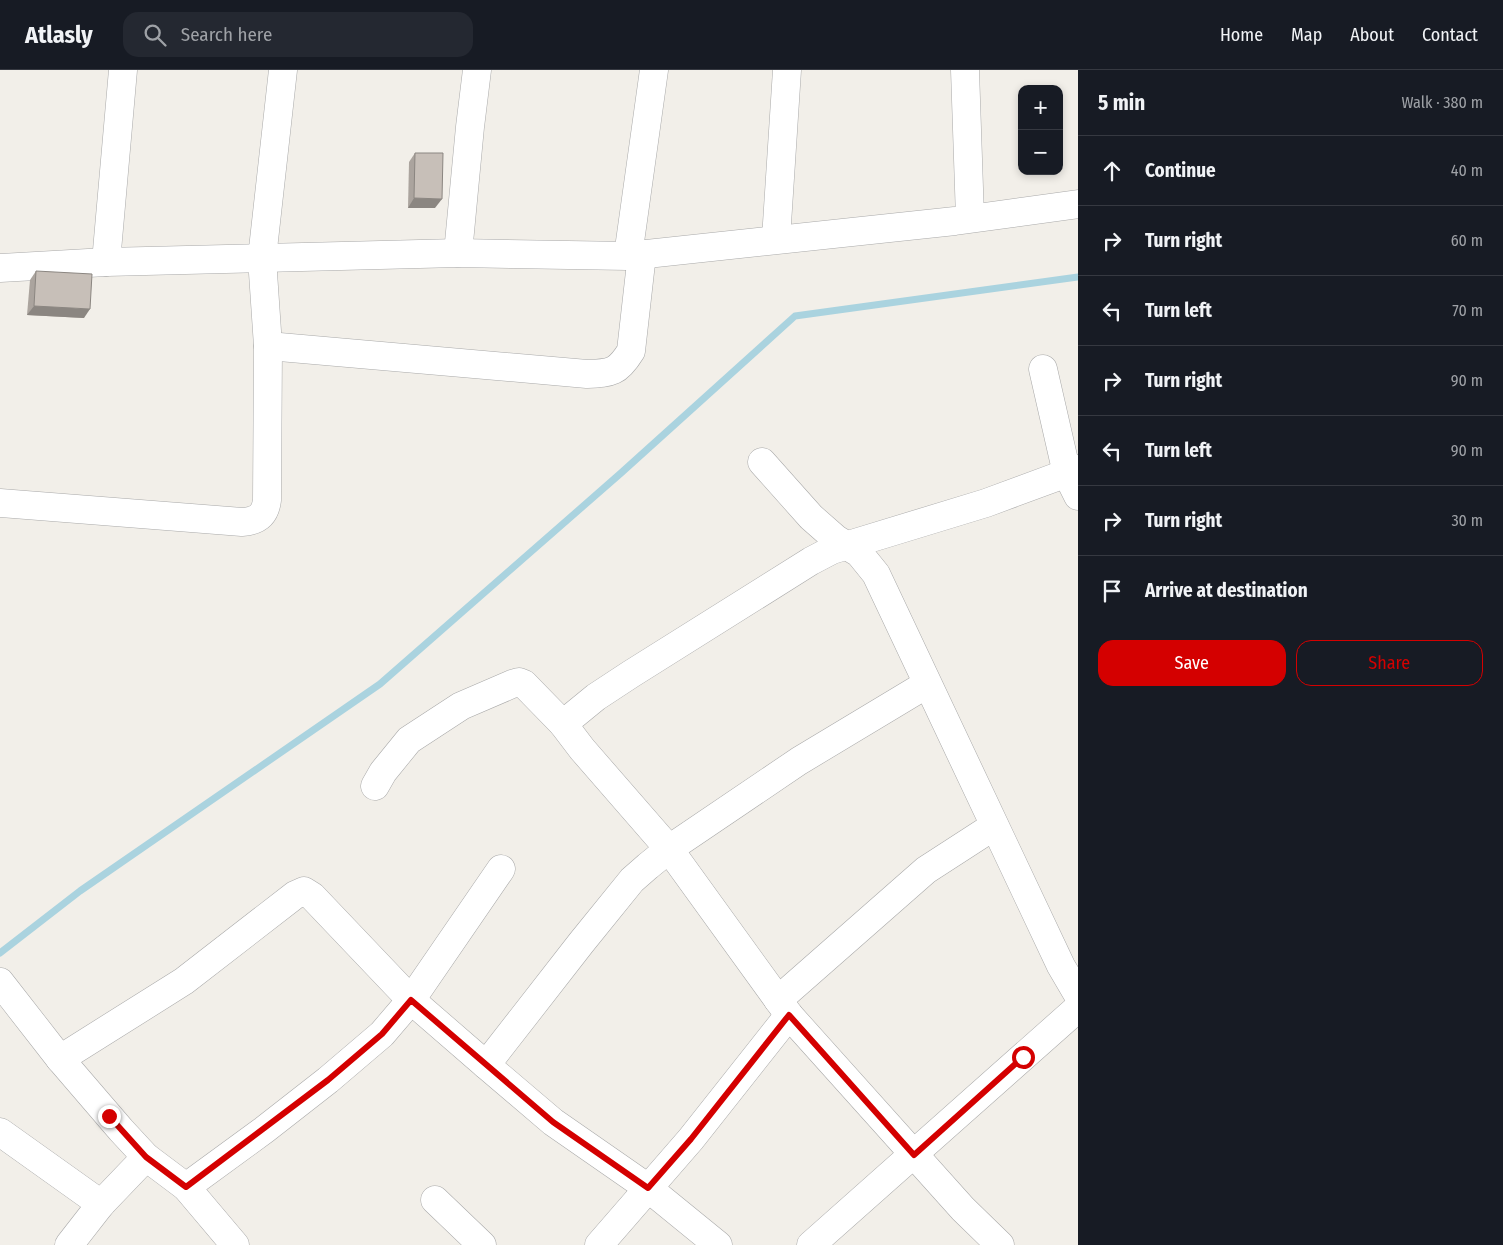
<!DOCTYPE html>
<html lang="en">
<head>
<meta charset="utf-8">
<style>
	:root { --surface:#171b24; --page:#242831; --text:#f1f3f6; --muted:#9ea1a6; --line:#363941; --accent:#d40000 }
	body { margin:0; font-family:"Fira Sans Condensed",sans-serif; background:var(--page); color:var(--text) }
	.controls { position:absolute; right:15px; top:15px; display:grid; overflow:hidden; border-radius:10px; box-shadow:0 2px 8px #0003 }
	.controls button { width:45px; height:45px; display:grid; place-items:center; padding:0; border:0; border-bottom:1px solid var(--line); background:var(--surface); color:var(--text); font:25px sans-serif }
	.stop { position:absolute; width:15px; height:15px; margin:-11px; border:4px solid #d40000; border-radius:50%; background:#fff }
	.stop.end { background:#d40000; border-color:#fff; box-shadow:0 1px 5px #0008 }
	.list { margin:0; padding:0; list-style:none }
	h2 { display:flex; justify-content:space-between; align-items:center; height:65px; margin:0; padding:0 20px; font-size:21px }
	h2 small { font-size:16px; font-weight:400; color:var(--muted) }
	.list li { display:grid; grid-template-columns:32px 1fr auto; gap:15px; align-items:center; box-sizing:border-box; height:70px; padding:0 20px; border-top:1px solid var(--line) }
	.list b { display:block; font-size:19px; white-space:nowrap }
	.list em { font-size:16px; font-style:normal; color:var(--muted) }
	.actions { display:flex; gap:10px; padding:15px 20px }
	.actions a { flex:1; padding:11px 0; border:1px solid var(--accent); border-radius:15px; text-align:center; font-size:18px; color:var(--accent) }
	.actions .main { background:var(--accent); color:#fff }
	.icon { flex:none; width:28px; height:28px; fill:none; stroke:currentColor; stroke-width:2; stroke-linecap:round; stroke-linejoin:round }
	.map { position:relative; flex:none; width:1078px; height:1175px; overflow:hidden }
	header { display:flex; align-items:center; gap:30px; box-sizing:border-box; height:70px; padding:0 25px; background:var(--surface); border-bottom:1px solid var(--line) }
	header strong { font-size:24px }
	nav { display:flex; gap:28px; margin-inline-start:auto; font-size:18px }
	.search { width:350px; height:45px; background:var(--page); display:flex; align-items:center; gap:12px; box-sizing:border-box; padding:0 18px; border-radius:15px; color:var(--muted); font-size:19px }
	main { display:flex }
	aside { flex:1; background:var(--surface) }
	.map>svg:first-child { display:block }
	.lines { fill:none; stroke-linecap:round; stroke-linejoin:round }
	.stream { stroke:#aad3df; stroke-width:7 }
	.minor-casing { stroke:#a9a9a9; stroke-width:29 }
	.minor { stroke:#fff; stroke-width:28 }
	.wall { fill:#aba49e }
	.shaded-wall { fill:#8b8681 }
	.building { fill:#c7bfb8; stroke:#8b8681 }
	.route { stroke:#d40000; stroke-width:6 }
</style>
</head>
<body>
<header>
<strong>Atlasly</strong>
<div class="search"><svg class="icon" aria-label="search" viewBox="0 0 24 24"><circle cx="10" cy="10" r="6"/><path d="M15 15l6 6"/></svg>Search here</div>
<nav><a>Home</a><a>Map</a><a>About</a><a>Contact</a></nav>
</header>
<main>
<div class="map">
<svg width="1078" height="1175" viewBox="0 0 1078 1175">
	<rect width="100%" height="100%" fill="#f2efe9"/>
	<g class="lines">
		<path class="stream" d="M0 883 80 821 380 614 621 403 795 246 1078 207"/>
		<g class="minor-casing">
			<g id="minor">
				<path d="M965 0 970 148"/>
				<path d="M776 169 787 0"/>
				<path d="M458 183 470 57 477 0"/>
				<path d="M628 186 654 0"/>
				<path d="M106 192 123 0"/>
				<path d="M0 198 106 192 458 183 628 186 955 151 1078 134"/>
				<path d="M268 276 587 304C612 303 618 302 631 281L642 184"/>
				<path d="M1043 299 1067 404 1078 426"/>
				<path d="M762 392 811 447 836 469 859 483 876 504 1061 896 1078 925"/>
				<path d="M0 433 242 452C257 451 265 446 267 430L268 276 262 188 283 0"/>
				<path d="M375 716 383 702 409 670 461 636 512 614 519 612 524 614 563 654"/>
				<path d="M0 912 60 989 121 1060 146 1087 186 1117 235 1175"/>
				<path d="M778 930 926 800 994 756"/>
				<path d="M60 989 184 911 295 825 304 821 312 826 411 930 486 995 553 1052 648 1118 718 1175"/>
				<path d="M486 995 581 873 632 810 648 796 669 779 799 691 927 614"/>
				<path d="M0 1062 101 1134"/>
				<path d="M186 1117 264 1060 328 1010 382 964 411 930 501 799"/>
				<path d="M435 1130 482 1175"/>
				<path d="M69 1175 101 1134 146 1087"/>
				<path d="M599 1175 691 1069 789 945"/>
				<path d="M811 1175 1078 938"/>
				<path d="M1000 1175 963 1139 789 945 669 779 582 679 563 654 596 627 631 604 811 491 832 480 986 433 1078 399"/>
			</g>
		</g>
		<use href="#minor" class="minor"/>
	</g>
	<g class="wall">
		<path d="M415 83 435 138H408L409 92Z"/>
		<path d="M36 201 84 248 27 245 30 210Z"/>
	</g>
	<g class="shaded-wall">
		<path d="M414 128 442 129 435 138H408Z"/>
		<path d="M34 236 90 239 84 248 27 245Z"/>
	</g>
	<g class="building">
		<path d="M415 83H443L442 129 414 128Z"/>
		<path d="M36 201 92 204 90 239 34 236Z"/>
	</g>
	<g class="lines">
		<path class="route" d="M109 1046 146 1087 186 1117 328 1010 382 964 411 930 553 1052 648 1118 691 1069 789 945 914 1085 1023 987"/>
	</g>
</svg>
<div class="controls">
<button>+</button>
<button>−</button>
</div>
<div class="stop" style="left:1023px;top:987px"></div>
<div class="stop end" style="left:109px;top:1046px"></div>
</div>
<aside>
<h2>5 min<small>Walk · 380 m</small></h2>
<ul class="list">
<li><svg class="icon" aria-label="ahead" viewBox="0 0 24 24"><path d="M12 20V5M6 11l6-6 6 6"/></svg><div><b>Continue</b></div><em>40 m</em></li>
<li><svg class="icon" aria-label="right" viewBox="0 0 24 24"><path d="M7 20v-9h11M14 6l5 5-5 5"/></svg><div><b>Turn right</b></div><em>60 m</em></li>
<li><svg class="icon" aria-label="left" viewBox="0 0 24 24"><path d="M17 20v-9H6M10 6l-5 5 5 5"/></svg><div><b>Turn left</b></div><em>70 m</em></li>
<li><svg class="icon" aria-label="right" viewBox="0 0 24 24"><path d="M7 20v-9h11M14 6l5 5-5 5"/></svg><div><b>Turn right</b></div><em>90 m</em></li>
<li><svg class="icon" aria-label="left" viewBox="0 0 24 24"><path d="M17 20v-9H6M10 6l-5 5 5 5"/></svg><div><b>Turn left</b></div><em>90 m</em></li>
<li><svg class="icon" aria-label="right" viewBox="0 0 24 24"><path d="M7 20v-9h11M14 6l5 5-5 5"/></svg><div><b>Turn right</b></div><em>30 m</em></li>
<li><svg class="icon" aria-label="arrive" viewBox="0 0 24 24"><path d="M6 21V4h12l-3 4 3 4H6"/></svg><div><b>Arrive at destination</b></div></li>
</ul>
<div class="actions"><a class="main">Save</a><a>Share</a></div>
</aside>
</main>
</body>
</html>
